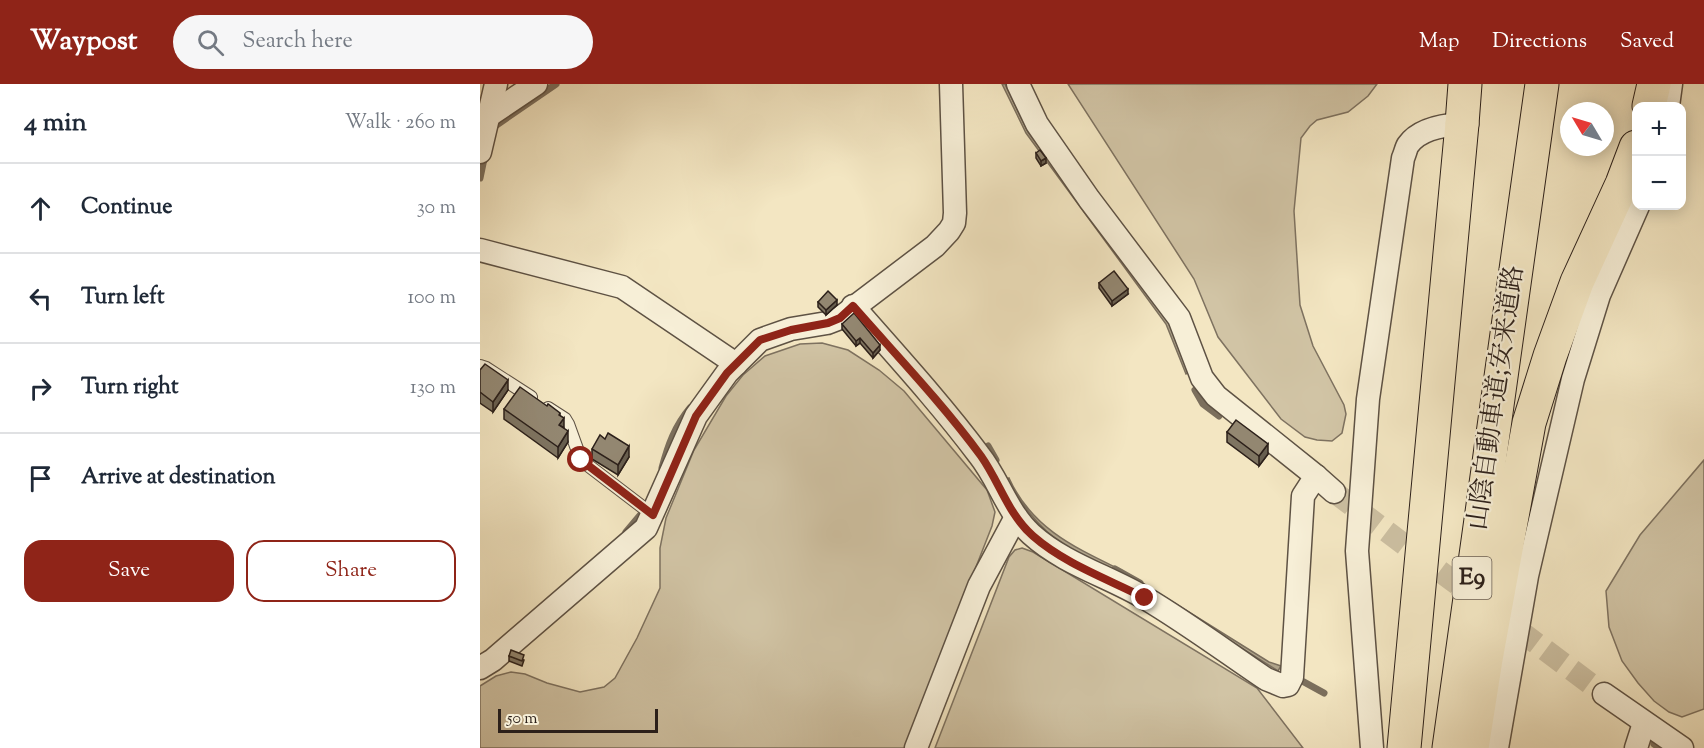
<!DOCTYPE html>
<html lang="en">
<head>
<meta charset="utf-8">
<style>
	:root { --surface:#fff; --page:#f6f6f7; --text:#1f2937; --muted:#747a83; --line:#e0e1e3; --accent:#8f2418 }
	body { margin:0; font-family:"Sorts Mill Goudy","Noto Serif JP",serif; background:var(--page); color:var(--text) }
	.controls { position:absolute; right:18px; top:18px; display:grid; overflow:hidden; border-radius:12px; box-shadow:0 3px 15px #0003 }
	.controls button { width:54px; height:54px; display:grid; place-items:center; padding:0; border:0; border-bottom:2px solid var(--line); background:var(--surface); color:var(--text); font:30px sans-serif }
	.compass { position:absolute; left:1080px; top:18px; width:54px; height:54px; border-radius:50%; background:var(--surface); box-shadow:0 3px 15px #0003; rotate:308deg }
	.scale { position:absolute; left:18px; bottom:15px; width:160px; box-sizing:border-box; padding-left:6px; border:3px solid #2c201a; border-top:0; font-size:16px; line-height:21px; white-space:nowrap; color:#2c201a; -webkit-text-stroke:4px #f7efd7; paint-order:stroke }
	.stop { position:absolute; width:18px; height:18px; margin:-14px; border:4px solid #8f2418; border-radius:50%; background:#fff }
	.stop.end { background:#8f2418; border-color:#fff; box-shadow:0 2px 6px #0008 }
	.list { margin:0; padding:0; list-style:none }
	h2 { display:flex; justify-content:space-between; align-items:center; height:78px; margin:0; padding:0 24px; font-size:26px }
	h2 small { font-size:20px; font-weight:400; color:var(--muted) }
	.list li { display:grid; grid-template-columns:39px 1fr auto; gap:18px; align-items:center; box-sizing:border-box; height:90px; padding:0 24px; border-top:2px solid var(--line) }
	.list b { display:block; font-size:22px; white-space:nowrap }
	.list em { font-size:20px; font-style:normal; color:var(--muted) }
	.actions { display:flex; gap:12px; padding:18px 24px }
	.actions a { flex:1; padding:14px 0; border:2px solid var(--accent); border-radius:18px; text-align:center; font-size:21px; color:var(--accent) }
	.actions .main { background:var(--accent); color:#fff }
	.icon { flex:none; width:33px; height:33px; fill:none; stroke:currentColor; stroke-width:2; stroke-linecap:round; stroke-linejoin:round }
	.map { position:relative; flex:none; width:1224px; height:664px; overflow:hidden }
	header { display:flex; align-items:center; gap:36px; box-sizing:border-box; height:84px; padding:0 30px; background:var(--accent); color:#fff }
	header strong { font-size:28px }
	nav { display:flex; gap:33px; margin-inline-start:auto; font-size:21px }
	.search { width:420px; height:54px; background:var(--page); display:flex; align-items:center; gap:15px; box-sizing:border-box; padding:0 21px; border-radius:33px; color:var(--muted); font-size:22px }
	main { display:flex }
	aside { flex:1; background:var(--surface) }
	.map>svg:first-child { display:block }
	.green { fill:#d1c4a5; stroke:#7e7260; stroke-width:1.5 }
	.water { fill:#afa389; stroke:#7b6f5d; stroke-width:1.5 }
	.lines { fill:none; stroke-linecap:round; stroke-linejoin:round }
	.stream { stroke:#7b6f5d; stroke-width:7 }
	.minor-tunnel { stroke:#cbbea0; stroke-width:22; stroke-dasharray:22 11; stroke-linecap:butt }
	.service-casing { stroke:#5e5244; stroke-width:14 }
	.minor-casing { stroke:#5e5244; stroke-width:25 }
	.trunk-casing { stroke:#2c201a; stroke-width:35 }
	.motorway-casing { stroke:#2c201a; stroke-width:35 }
	.service { stroke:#f7efd7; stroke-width:12 }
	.minor { stroke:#f7efd7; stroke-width:22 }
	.trunk { stroke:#f3e6c2; stroke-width:33 }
	.motorway { stroke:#f3e6c2; stroke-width:33 }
	.wall { fill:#7e7461; stroke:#2c201a; stroke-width:1.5 }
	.shaded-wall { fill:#675e4f; stroke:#2c201a; stroke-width:1.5 }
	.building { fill:#938771; stroke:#2c201a; stroke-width:1.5 }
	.route { stroke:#8f2418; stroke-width:8 }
	.labels { text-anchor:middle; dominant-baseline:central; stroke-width:4.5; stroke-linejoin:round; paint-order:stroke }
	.shield { fill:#f7efd7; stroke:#695e53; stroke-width:1.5 }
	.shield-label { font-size:24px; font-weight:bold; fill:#2c201a }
	.street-label { font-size:26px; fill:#2c201a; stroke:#f7efd7 }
</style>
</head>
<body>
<header>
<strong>Waypost</strong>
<div class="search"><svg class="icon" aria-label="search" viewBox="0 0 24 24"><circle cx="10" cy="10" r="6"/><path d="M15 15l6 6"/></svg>Search here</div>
<nav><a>Map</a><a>Directions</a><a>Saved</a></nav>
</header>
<main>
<aside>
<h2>4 min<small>Walk · 260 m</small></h2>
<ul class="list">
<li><svg class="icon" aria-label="ahead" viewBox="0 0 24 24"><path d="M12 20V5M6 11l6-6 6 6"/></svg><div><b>Continue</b></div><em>30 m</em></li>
<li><svg class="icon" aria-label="left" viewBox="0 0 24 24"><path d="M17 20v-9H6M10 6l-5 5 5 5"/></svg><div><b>Turn left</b></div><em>100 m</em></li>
<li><svg class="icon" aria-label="right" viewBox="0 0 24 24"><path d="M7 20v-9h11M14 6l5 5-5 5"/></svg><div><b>Turn right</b></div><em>130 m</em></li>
<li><svg class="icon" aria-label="arrive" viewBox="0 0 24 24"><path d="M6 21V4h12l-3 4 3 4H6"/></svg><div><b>Arrive at destination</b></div></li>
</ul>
<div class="actions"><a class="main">Save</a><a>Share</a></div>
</aside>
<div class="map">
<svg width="1224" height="664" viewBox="0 0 1224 664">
	<rect width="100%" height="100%" fill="#f3e6c2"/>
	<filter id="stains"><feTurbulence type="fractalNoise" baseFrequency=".00333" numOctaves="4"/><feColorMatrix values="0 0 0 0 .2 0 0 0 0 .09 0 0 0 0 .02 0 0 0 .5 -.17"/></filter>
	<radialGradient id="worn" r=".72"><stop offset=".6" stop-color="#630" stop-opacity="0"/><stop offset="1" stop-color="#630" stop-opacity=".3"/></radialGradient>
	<g class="green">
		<path d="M588 0H897L888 12 868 28 837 36 830 42 821 54 814 127 820 221 833 262 864 321 866 330 862 349 852 357 837 356 825 353 801 335 738 253 714 195Z"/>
		<path d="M342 259 368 266 399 286 424 307 507 406 515 428 512 442 425 664H0V602L16 592 31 588 45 590 67 599 100 608 124 603 135 594 157 554 180 504V464L186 434 214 366 246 312 263 291 285 272 320 260Z"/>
		<path d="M1224 376V625L1202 633 1189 628 1174 617 1158 599 1142 577 1129 543 1126 507 1160 451Z"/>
		<path d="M542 464 553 468 777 604 823 664H455L529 473 535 466Z"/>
	</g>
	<g class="water">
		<path d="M522 0H525L548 48 689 238 708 289 706 290 686 240 546 49Z"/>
		<path d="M529 394C552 445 596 464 643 487L642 490C623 480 602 472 584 461 558 444 542 420 526 395Z"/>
		<path d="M659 497 789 578 801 582 798 587 658 499Z"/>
	</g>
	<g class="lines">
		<g class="stream">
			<path d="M13 45 15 42 76 0"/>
			<path d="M0 94 5 70"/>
			<path d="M715 306 723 320 739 332"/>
			<path d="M508 362 516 376"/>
			<path d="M182 384C188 361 195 342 210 324"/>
			<path d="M146 448 162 429"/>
			<path d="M635 485 660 499"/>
			<path d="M824 598 844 609"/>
			<path d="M1174 660 1180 664"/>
		</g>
		<path class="minor-tunnel" d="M854 408 1124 610"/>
		<g class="service-casing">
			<g id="service">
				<path d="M0 282 6 284 51 313"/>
				<path d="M68 324 85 335 88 340 101 376 173 431"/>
			</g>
		</g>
		<g class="minor-casing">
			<g id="minor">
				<path d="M538 0 557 40 609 115 699 234 722 294 736 312 836 392 854 408"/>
				<path d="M1188 22 1191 0"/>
				<path d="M7 33 56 0"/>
				<path d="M0 68 16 0"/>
				<path d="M0 166 142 203 256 280"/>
				<path d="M373 222C416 271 460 319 499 371 519 396 527 428 551 450 584 480 628 492 665 514 707 539 746 568 786 595L803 602 808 601 812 593 823 412 836 392"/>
				<path d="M0 584 13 576 166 444 216 332 247 289 280 256 311 245 347 239 360 234 455 162 469 147 474 139 475 129 471 0"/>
				<path d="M1124 610 1202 664"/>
				<path d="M436 664 499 502 536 433"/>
				<path d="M892 664 877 467 888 315 923 74C925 70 926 64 928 61 939 45 964 41 982 40"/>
				<path d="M1017 664 1047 492 1093 295 1119 211 1158 122"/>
				<path d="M1156 664 1164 639"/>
			</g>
		</g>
		<g class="trunk-casing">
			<path id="trunk" d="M982 40 985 0"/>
		</g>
		<g class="motorway-casing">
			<g id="motorway">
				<path d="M1169 22 1174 0"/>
				<path d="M924 664 982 40"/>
				<path d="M969 664 1062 0"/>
				<path d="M992 664 1006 575 1049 339 1070 272 1097 198 1142 100 1156 63"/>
			</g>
		</g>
		<use href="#service" class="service"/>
		<use href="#minor" class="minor"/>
		<use href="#trunk" class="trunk"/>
		<use href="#motorway" class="motorway"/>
	</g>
	<g class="wall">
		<path d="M556 69 566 79 561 82 556 74Z"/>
		<path d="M619 199 648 210 632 222 619 204Z"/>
		<path d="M338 218 357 221 346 231 338 223Z"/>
		<path d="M362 240 400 266 393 274 380 259 376 262 362 245Z"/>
		<path d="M0 286 28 306 13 328 0 319Z"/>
		<path d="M24 325 80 332 88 358 78 374 24 335Z"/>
		<path d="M747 348 788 370 779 382 747 358Z"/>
		<path d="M125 355 149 373 138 391 112 375V365Z"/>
		<path d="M29 572 44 576 42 582 29 577Z"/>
	</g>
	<g class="shaded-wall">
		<path d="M566 74V79L561 82V77Z"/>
		<path d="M648 205V210L632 222V217Z"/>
		<path d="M357 216V221L346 231V226Z"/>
		<path d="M380 254V259L376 262V257Z"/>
		<path d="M400 261V266L393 274V269Z"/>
		<path d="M28 296V306L13 328V318Z"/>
		<path d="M80 329V339L84 334V344L79 341V331Z"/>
		<path d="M88 347V358L78 374V363Z"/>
		<path d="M788 360V370L779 382V372Z"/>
		<path d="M149 362V373L138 391V381Z"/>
	</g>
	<g class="building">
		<path d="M560 66 566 74 561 77 556 69Z"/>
		<path d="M634 187 648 205 632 217 619 199Z"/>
		<path d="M348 207 357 216 346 226 338 218Z"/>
		<path d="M374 229 400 261 393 269 380 254 376 257 362 240Z"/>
		<path d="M5 280 28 296 13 318 0 308V286Z"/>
		<path d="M40 303 67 322 68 320 80 329 79 331 84 334 79 341 88 347 78 363 24 325Z"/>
		<path d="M756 336 788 360 779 372 747 348Z"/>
		<path d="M128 349 149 362 138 381 112 365 120 351 125 355Z"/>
		<path d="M31 566 44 571 42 577 29 572Z"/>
	</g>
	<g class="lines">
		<path class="route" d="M101 376 173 431 216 332 247 289 280 256 311 246 348 239 360 234 373 222C416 271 462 319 501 372 520 399 528 430 553 452 585 480 628 495 665 514"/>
	</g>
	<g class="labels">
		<rect class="shield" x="972.5" y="473" width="39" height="42" rx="4.5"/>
		<g class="shield-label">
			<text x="992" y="494">E9</text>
		</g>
		<g class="street-label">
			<text transform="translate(1017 314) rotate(-82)">山陰自動車道;安来道路</text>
		</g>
	</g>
	<rect width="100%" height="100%" filter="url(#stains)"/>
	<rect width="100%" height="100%" fill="url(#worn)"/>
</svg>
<div class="controls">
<button>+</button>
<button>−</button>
</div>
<svg class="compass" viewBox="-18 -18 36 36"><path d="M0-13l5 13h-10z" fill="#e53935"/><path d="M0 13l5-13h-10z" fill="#747a83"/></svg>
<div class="scale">50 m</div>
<div class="stop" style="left:101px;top:376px"></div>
<div class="stop end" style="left:665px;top:514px"></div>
</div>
</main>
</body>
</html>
